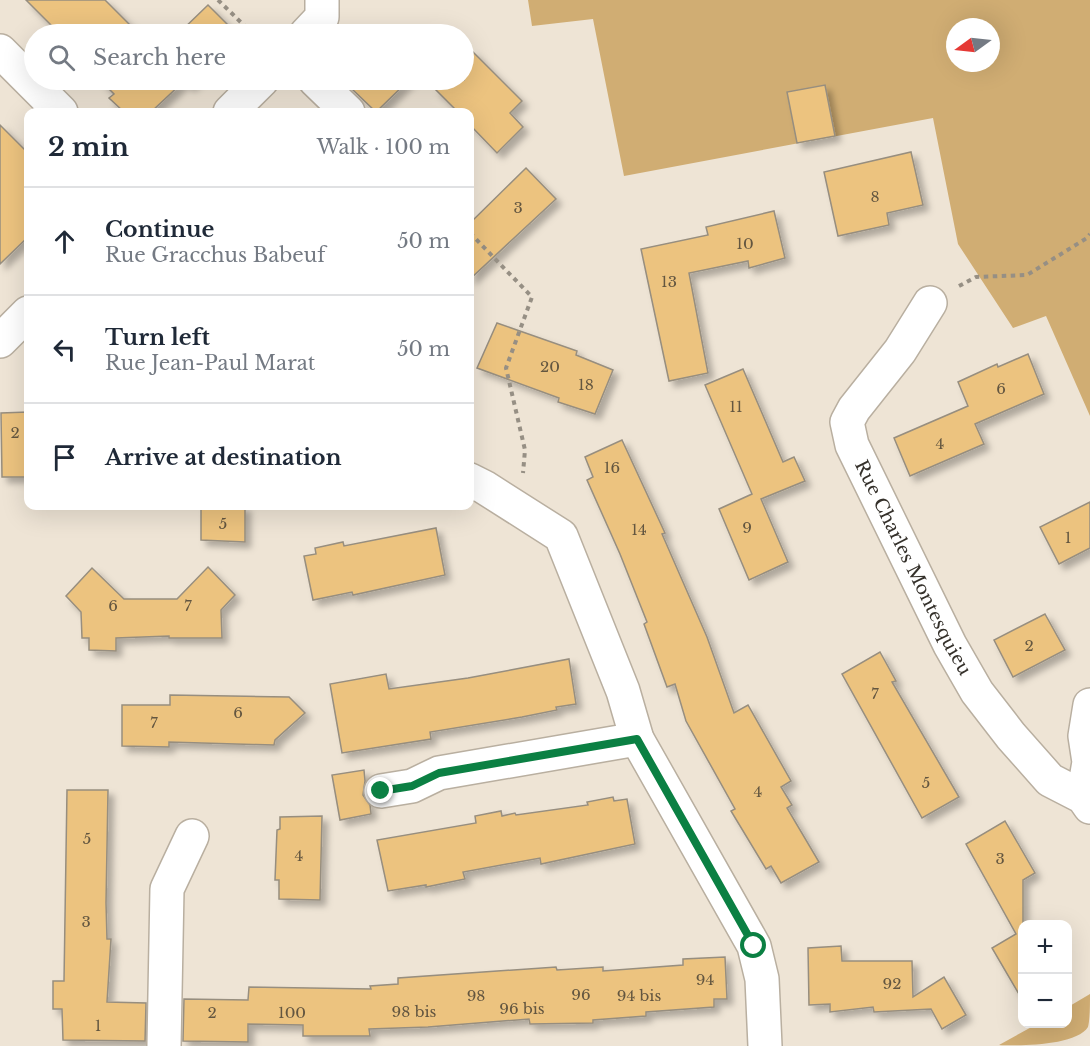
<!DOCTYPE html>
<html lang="en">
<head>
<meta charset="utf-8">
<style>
	:root { --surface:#fff; --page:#f2f2f3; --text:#1f2937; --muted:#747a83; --line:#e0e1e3 }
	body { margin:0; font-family:"Libre Baskerville",serif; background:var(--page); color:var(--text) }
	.controls { position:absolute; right:18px; bottom:18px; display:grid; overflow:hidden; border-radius:12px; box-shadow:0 6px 24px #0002 }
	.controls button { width:54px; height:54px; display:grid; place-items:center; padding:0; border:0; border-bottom:2px solid var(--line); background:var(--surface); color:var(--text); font:30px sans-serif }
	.compass { position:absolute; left:946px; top:18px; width:54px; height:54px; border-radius:50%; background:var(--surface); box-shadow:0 6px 24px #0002; rotate:255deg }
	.stop { position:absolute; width:18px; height:18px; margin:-14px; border:4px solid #0b8043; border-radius:50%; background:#fff }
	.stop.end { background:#0b8043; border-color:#fff; box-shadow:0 2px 6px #0008 }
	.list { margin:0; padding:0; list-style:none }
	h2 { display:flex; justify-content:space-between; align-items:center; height:78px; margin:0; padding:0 24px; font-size:26px }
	h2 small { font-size:20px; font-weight:400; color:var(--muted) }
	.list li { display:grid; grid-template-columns:39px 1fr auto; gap:18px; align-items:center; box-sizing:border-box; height:108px; padding:0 24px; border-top:2px solid var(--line) }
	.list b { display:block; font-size:22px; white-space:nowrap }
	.list p { margin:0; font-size:20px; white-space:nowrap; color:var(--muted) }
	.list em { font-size:20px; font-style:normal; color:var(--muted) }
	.icon { flex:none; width:33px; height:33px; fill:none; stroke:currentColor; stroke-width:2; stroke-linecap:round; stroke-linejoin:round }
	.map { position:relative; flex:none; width:1090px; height:1046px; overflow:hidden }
	.search { position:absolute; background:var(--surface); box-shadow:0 6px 24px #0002; left:24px; top:24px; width:450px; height:66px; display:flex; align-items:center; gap:15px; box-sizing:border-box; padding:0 21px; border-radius:33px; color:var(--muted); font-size:22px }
	.panel { position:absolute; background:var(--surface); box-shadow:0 6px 24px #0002; left:24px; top:108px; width:450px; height:402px; border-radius:12px }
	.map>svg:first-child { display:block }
	.green { fill:#d0ad73; fill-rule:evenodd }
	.building { fill:#ecc37f; stroke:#978e7f; stroke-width:1.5; filter:url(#shadow) }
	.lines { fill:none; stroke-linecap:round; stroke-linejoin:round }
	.minor-casing { stroke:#b9afa0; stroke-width:36 }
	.path { stroke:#968f84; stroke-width:4; stroke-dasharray:4.5 4.5; stroke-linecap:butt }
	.minor { stroke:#fff; stroke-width:33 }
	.route { stroke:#0b8043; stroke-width:8 }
	.labels { text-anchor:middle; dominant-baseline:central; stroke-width:5; stroke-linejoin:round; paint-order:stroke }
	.number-label { font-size:15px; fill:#635640 }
	.street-label { font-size:18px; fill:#35312b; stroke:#fff }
</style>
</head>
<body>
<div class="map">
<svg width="1090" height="1046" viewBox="0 0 1090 1046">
	<defs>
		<filter id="shadow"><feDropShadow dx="5.5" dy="5.5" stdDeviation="3" flood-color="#0004"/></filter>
	</defs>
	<rect width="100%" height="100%" fill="#eee4d5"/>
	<g class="green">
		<path d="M528 0H1090V416L1046 316 1013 328 958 244 933 118 624 176 593 19 532 26ZM955 27H991V63H955Z"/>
		<path d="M1090 994C1090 1004 1090 1019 1088 1027 1076 1046 1018 1046 999 1045L1037 1024H1068V1007Z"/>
	</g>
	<g class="building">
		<path d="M26 0H105L139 34H60Z"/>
		<path d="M208 5 237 34H178Z"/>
		<path d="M472 51 522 101 510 113 523 127 497 153 470 125V112H458L434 88 443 80H464V59Z"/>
		<path d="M100 80H196L189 86 184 81 151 112H124L109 98 114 94Z"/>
		<path d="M363 80H409L376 112 353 90Z"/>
		<path d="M825 85 835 136 797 143 787 92Z"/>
		<path d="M0 125 28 153V237L0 264Z"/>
		<path d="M911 152 923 205 887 213 889 225 838 236 824 172Z"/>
		<path d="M526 168 556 199 470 279V223Z"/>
		<path d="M774 211 785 258 749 268 748 261 689 273 708 373 669 381 641 249 708 235 706 227Z"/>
		<path d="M497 323 577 351 576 355 613 370 595 414 558 402 559 398 477 368Z"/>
		<path d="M1028 354 1044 394 975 424 984 444 910 476 894 438 968 406 958 382 997 364 998 367Z"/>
		<path d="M743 369 783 462 794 457 805 481 761 499 788 562 749 580 719 509 752 494 705 385Z"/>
		<path d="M28 412V477H2L1 413Z"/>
		<path d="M622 440 665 533 662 534 707 637 734 713 748 705 791 781 781 787 792 805 787 808 819 862 781 883 771 866 766 869 731 811 735 809 686 721 675 684 667 687 644 624 647 622 620 554 587 480 593 477 585 457Z"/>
		<path d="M1090 502V548L1059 564 1040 527Z"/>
		<path d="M201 506H245V542L201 540Z"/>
		<path d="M436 528 445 575 353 595 352 592 313 600 304 556 316 554 315 548 343 542 344 546Z"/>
		<path d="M208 567 235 595 221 610 222 638H169V636L116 638V651L89 650V638H82L81 612 66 596 92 568 124 599H177Z"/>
		<path d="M1045 614 1065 650 1013 677 994 640Z"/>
		<path d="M880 652 896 681 892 682 959 797 922 818 842 674Z"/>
		<path d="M569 659 576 704 556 707 557 710 522 717 430 732 431 739 342 753 330 684 386 674 389 689 468 678Z"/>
		<path d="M170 695 289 697 305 713 275 740 274 745 169 742V747L122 746V705H170Z"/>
		<path d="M364 770 365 781 363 795 370 805 371 814 340 820 332 775Z"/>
		<path d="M67 790H108L106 903 107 939H111L107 1002 146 1003 145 1041 63 1040 62 1009H53V981H64Z"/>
		<path d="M613 797 614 801 627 799 635 844 541 864 540 858 463 872 465 879 426 887V885L388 891 377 840 476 823 475 816 501 811 502 816 515 813 516 815 588 805 587 802Z"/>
		<path d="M322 816 320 900 279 899V880H275L277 830 280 829V817Z"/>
		<path d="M1005 821 1035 873 1023 880V1001L992 948 1016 934 966 844Z"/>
		<path d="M841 946 842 961H912L913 997 944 977 966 1015 942 1029 931 1009 874 1012 873 1007 830 1012V1004L809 1005 808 948Z"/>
		<path d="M725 957 727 999H714V1007L646 1012V1016L593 1020V1023L530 1024 529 1019 428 1027 369 1029 370 1036H303V1025L248 1024V1042L183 1041 184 999 248 1000 249 987 371 989 370 986 398 984V978L556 967 557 970 603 967V971L683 965V959Z"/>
	</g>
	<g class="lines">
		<g class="minor-casing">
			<g id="minor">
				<path d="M306 34 322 17V0"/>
				<path d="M0 51 61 112"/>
				<path d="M315 80 348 112"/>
				<path d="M230 112 262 80"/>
				<path id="s1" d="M930 303 900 351 854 409 847 422 852 445 950 645 977 692 1011 736 1050 780 1083 797 1090 807"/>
				<path d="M0 341 28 313"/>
				<path d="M470 480 484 487 561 536 623 691 637 739 754 946 762 979 765 1046"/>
				<path d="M381 791 412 786 439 773 637 739"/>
				<path d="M1083 797 1089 762 1085 736 1090 705"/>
				<path d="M164 1046 167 889 192 836"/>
			</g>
		</g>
		<g class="path">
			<path d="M218 0 253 34"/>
			<path d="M470 233 532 297 506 368 525 450 523 473"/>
			<path d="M959 286 976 277 1027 275 1087 238 1090 234"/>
		</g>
		<use href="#minor" class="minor"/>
	</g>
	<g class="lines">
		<path class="route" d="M381 791 412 786 439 773 637 739 754 946"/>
	</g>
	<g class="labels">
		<g class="number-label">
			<text x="875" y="196">8</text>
			<text x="518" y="207">3</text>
			<text x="745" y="243">10</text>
			<text x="669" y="281">13</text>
			<text x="550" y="366">20</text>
			<text x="586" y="384">18</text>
			<text x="1001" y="388">6</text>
			<text x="736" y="406">11</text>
			<text x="15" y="432">2</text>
			<text x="940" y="443">4</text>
			<text x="612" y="467">16</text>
			<text x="223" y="523">5</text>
			<text x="747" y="527">9</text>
			<text x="639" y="529">14</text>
			<text x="1068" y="537">1</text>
			<text x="113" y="605">6</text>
			<text x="188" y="605">7</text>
			<text x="1029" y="645">2</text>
			<text x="875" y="693">7</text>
			<text x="238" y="712">6</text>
			<text x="154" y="722">7</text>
			<text x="926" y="782">5</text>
			<text x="758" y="791">4</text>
			<text x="87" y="838">5</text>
			<text x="299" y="855">4</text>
			<text x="1000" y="858">3</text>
			<text x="86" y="921">3</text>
			<text x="705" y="979">94</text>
			<text x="892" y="983">92</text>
			<text x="581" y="994">96</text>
			<text x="476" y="995">98</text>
			<text x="639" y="995">94 bis</text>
			<text x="522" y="1008">96 bis</text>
			<text x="414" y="1011">98 bis</text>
			<text x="212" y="1012">2</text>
			<text x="292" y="1012">100</text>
			<text x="98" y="1025">1</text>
		</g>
		<g class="street-label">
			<text stroke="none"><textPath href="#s1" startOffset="306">Rue Charles Montesquieu</textPath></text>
		</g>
	</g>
</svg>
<div class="controls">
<button>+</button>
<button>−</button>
</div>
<svg class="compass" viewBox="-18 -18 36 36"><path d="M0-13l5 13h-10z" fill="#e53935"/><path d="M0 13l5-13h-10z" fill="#747a83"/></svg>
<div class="stop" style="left:754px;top:946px"></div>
<div class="stop end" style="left:381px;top:791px"></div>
<div class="search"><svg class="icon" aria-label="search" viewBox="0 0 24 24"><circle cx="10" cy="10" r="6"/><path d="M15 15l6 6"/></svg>Search here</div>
<section class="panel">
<h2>2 min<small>Walk · 100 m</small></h2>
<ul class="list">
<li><svg class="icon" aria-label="ahead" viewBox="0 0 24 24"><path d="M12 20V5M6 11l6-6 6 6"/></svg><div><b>Continue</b><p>Rue Gracchus Babeuf</p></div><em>50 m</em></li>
<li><svg class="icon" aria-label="left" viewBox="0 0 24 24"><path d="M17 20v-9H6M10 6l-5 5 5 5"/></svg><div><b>Turn left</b><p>Rue Jean-Paul Marat</p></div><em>50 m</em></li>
<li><svg class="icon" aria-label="arrive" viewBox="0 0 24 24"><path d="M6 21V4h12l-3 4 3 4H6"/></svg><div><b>Arrive at destination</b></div></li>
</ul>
</section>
</div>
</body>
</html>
